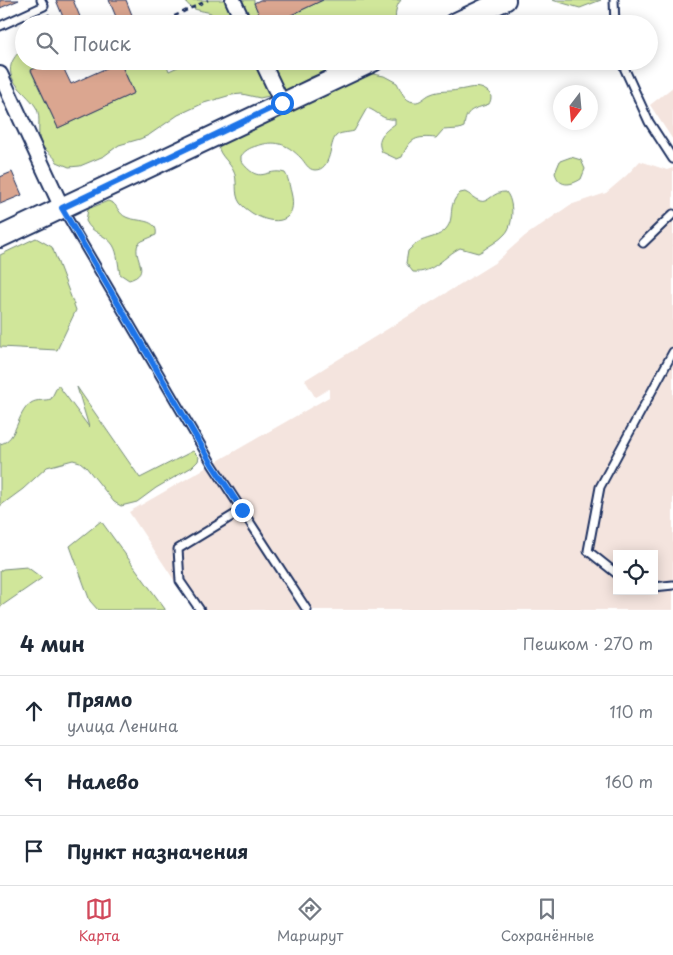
<!DOCTYPE html>
<html lang="ru">
<head>
<meta charset="utf-8">
<style>
	:root { --surface:#fff; --page:#f2f2f3; --text:#1f2937; --muted:#747a83; --line:#e0e1e3; --accent:#d1495b }
	body { margin:0; font-family:"Playpen Sans",sans-serif; background:var(--page); color:var(--text) }
	.controls { position:absolute; right:15px; bottom:15px; display:grid; overflow:hidden; border-radius:0px; box-shadow:0 2px 12px #0003 }
	.controls button { width:45px; height:45px; display:grid; place-items:center; padding:0; border:0; border-bottom:1px solid var(--line); background:var(--surface); color:var(--text); font:25px sans-serif }
	.compass { position:absolute; left:553px; top:85px; width:45px; height:45px; border-radius:50%; background:var(--surface); box-shadow:0 2px 12px #0003; rotate:196deg }
	.stop { position:absolute; width:15px; height:15px; margin:-11px; border:4px solid #1a73e8; border-radius:50%; background:#fff }
	.stop.end { background:#1a73e8; border-color:#fff; box-shadow:0 1px 5px #0008 }
	.list { margin:0; padding:0; list-style:none }
	h2 { display:flex; justify-content:space-between; align-items:center; height:65px; margin:0; padding:0 20px; font-size:21px }
	h2 small { font-size:16px; font-weight:400; color:var(--muted) }
	.list li { display:grid; grid-template-columns:32px 1fr auto; gap:15px; align-items:center; box-sizing:border-box; height:70px; padding:0 20px; border-top:1px solid var(--line) }
	.list b { display:block; font-size:19px; white-space:nowrap }
	.list p { margin:0; font-size:16px; white-space:nowrap; color:var(--muted) }
	.list em { font-size:16px; font-style:normal; color:var(--muted) }
	.icon { flex:none; width:28px; height:28px; fill:none; stroke:currentColor; stroke-width:2; stroke-linecap:round; stroke-linejoin:round }
	.map { position:relative; flex:none; width:673px; height:610px; overflow:hidden }
	.search { position:absolute; background:var(--surface); box-shadow:0 2px 12px #0003; left:15px; right:15px; top:15px; height:55px; display:flex; align-items:center; gap:12px; box-sizing:border-box; padding:0 18px; border-radius:28px; color:var(--muted); font-size:19px }
	.sheet { height:275px; background:var(--surface) }
	nav { display:flex; justify-content:space-around; align-items:center; box-sizing:border-box; height:70px; border-top:1px solid var(--line); background:var(--surface); font-size:14px; color:var(--muted) }
	nav a { display:grid; justify-items:center; gap:2px }
	nav .on { color:var(--accent) }
	.map>svg:first-child { display:block }
	.built { fill:#f4e4de; fill-rule:evenodd }
	.green { fill:#d0e69a; stroke:#768a7c }
	.building { fill:#dba690; stroke:#1b2f5e }
	.lines { fill:none; stroke-linecap:round; stroke-linejoin:round }
	.lane-casing { stroke:#1b2f5e; stroke-width:11 }
	.street-casing { stroke:#1b2f5e; stroke-width:18 }
	.secondary-casing { stroke:#1b2f5e; stroke-width:24 }
	.path { stroke:#1b2f5e; stroke-width:2.5; stroke-dasharray:5 4; stroke-linecap:butt }
	.lane { stroke:#fff; stroke-width:7 }
	.street { stroke:#fff; stroke-width:14 }
	.secondary { stroke:#fff; stroke-width:20 }
	.route { stroke:#1a73e8; stroke-width:6 }
</style>
</head>
<body>
<div class="map">
<svg width="673" height="610" viewBox="0 0 673 610">
	<rect width="100%" height="100%" fill="#fff"/>
	<filter id="ink" filterUnits="userSpaceOnUse"><feTurbulence type="fractalNoise" baseFrequency=".02" numOctaves="2"/><feDisplacementMap in="SourceGraphic" scale="10" xChannelSelector="R" yChannelSelector="G"/><feConvolveMatrix kernelMatrix="1 2 1 2 8 2 1 2 1" color-interpolation-filters="sRGB"/></filter>
	<g filter="url(#ink)">
		<g class="built">
			<path d="M673 87V140L650 105Z"/>
			<path d="M640 161 667 170 673 168V610H194L129 512 329 397V389L315 397 305 380 496 262 525 236 570 205 606 193 627 175ZM617 554H654V591H617Z"/>
		</g>
		<g class="green">
			<path d="M185 0H254V3L263 24H218L211 13C201 10 190 11 185 0Z"/>
			<path d="M323 0H401C395 7 395 15 396 24H272Z"/>
			<path d="M552 0H601L580 8Z"/>
			<path d="M24 48V61H51L31 71 58 128 134 93 120 61H165L169 71 191 61H355L333 72 321 73 311 77 283 93 260 98 242 94 231 95 204 103 178 115 149 135 140 139 119 145 104 156 80 166 69 167 57 162C53 153 43 151 40 141 37 131 41 119 37 109 29 93 2 81 13 60 16 55 19 51 24 48Z"/>
			<path d="M368 73 384 76 397 83C401 90 404 101 414 102 421 103 425 96 431 94 440 90 448 92 458 90 468 89 477 84 487 91 493 95 491 100 489 104 473 110 466 108 464 127L459 129 443 130 436 138C416 136 410 138 402 157L397 159 382 152C375 138 385 131 395 124V119C382 121 378 111 367 108L354 131C348 133 340 132 336 136 329 143 332 170 315 170 308 170 305 162 301 158 288 145 278 140 260 145 252 147 246 149 241 156V161C261 187 265 167 285 173 289 179 289 185 291 192 299 223 275 227 252 213 248 210 243 207 240 203 233 193 239 180 233 170 227 158 217 155 218 140Z"/>
			<path d="M571 157 581 160 585 169 581 179C570 186 559 187 555 173L560 161Z"/>
			<path d="M465 192C470 194 474 199 480 201 488 204 493 191 506 192 514 201 514 225 505 234 499 241 490 245 482 251L478 253 460 248C444 256 433 274 413 272L406 263 408 251C412 247 416 243 421 241 430 237 439 237 446 229 456 217 446 206 460 193Z"/>
			<path d="M108 201 113 203C118 207 119 214 126 217 136 222 159 218 156 235L142 241 138 244C132 259 153 273 129 280L120 274C118 265 118 253 113 245 106 234 92 234 86 221L88 209Z"/>
			<path d="M36 238 52 247 76 310 57 350 0 347V255Z"/>
			<path d="M58 385 89 427 77 387 140 478 193 451 199 457 198 461 192 467 156 488 137 502 121 506 114 502 86 467 80 462 73 460 47 467 23 489 0 506V444C18 440 16 413 31 403 37 399 45 401 51 399Z"/>
			<path d="M101 521 165 609V610H98L90 601 70 546Z"/>
			<path d="M27 567 42 578 0 607V571L3 569Z"/>
		</g>
		<g class="building">
			<path d="M0 0H19L0 8Z"/>
			<path d="M56 0H73L83 24H66Z"/>
			<path d="M109 0H126L134 20 125 24H119Z"/>
			<path d="M260 0H323L272 24H263L254 3Z"/>
			<path d="M51 61H60L71 84 120 62 134 93 58 128 31 70Z"/>
			<path d="M12 172 22 195 0 204V177Z"/>
		</g>
		<g class="lines">
			<g class="lane-casing">
				<g id="lane">
					<path d="M614 0 615 24"/>
					<path d="M0 26 44 6 41 0"/>
					<path d="M621 61 649 122 673 159"/>
					<path d="M62 208 212 464 307 610"/>
					<path d="M643 243 673 214"/>
					<path d="M617 574 588 551 600 487 673 352"/>
					<path d="M654 587 673 585"/>
					<path d="M200 610 180 581 178 549 242 510"/>
				</g>
			</g>
			<g class="street-casing">
				<g id="street">
					<path d="M233 0 244 24"/>
					<path d="M262 61 282 103"/>
					<path d="M0 74 62 208"/>
				</g>
			</g>
			<g class="secondary-casing">
				<g id="secondary">
					<path d="M454 24 505 0"/>
					<path d="M0 237 373 61"/>
				</g>
			</g>
			<g class="path">
				<path d="M48 14 53 24"/>
				<path d="M158 24 208 0"/>
				<path d="M70 61 72 64 78 61"/>
			</g>
			<use href="#lane" class="lane"/>
			<use href="#street" class="street"/>
			<use href="#secondary" class="secondary"/>
		</g>
	</g>
	<g class="lines" filter="url(#ink)">
		<path class="route" d="M242 510 212 464 62 208 282 103"/>
	</g>
</svg>
<div class="controls">
<button><svg class="icon" aria-label="locate" viewBox="0 0 24 24"><circle cx="12" cy="12" r="6"/><path d="M12 2v4M12 18v4M2 12h4M18 12h4"/></svg></button>
</div>
<svg class="compass" viewBox="-18 -18 36 36"><path d="M0-13l5 13h-10z" fill="#e53935"/><path d="M0 13l5-13h-10z" fill="#747a83"/></svg>
<div class="stop" style="left:282px;top:103px"></div>
<div class="stop end" style="left:242px;top:510px"></div>
<div class="search"><svg class="icon" aria-label="search" viewBox="0 0 24 24"><circle cx="10" cy="10" r="6"/><path d="M15 15l6 6"/></svg>Поиск</div>
</div>
<section class="sheet">
<h2>4 мин<small>Пешком · 270 m</small></h2>
<ul class="list">
<li><svg class="icon" aria-label="ahead" viewBox="0 0 24 24"><path d="M12 20V5M6 11l6-6 6 6"/></svg><div><b>Прямо</b><p>улица Ленина</p></div><em>110 m</em></li>
<li><svg class="icon" aria-label="left" viewBox="0 0 24 24"><path d="M17 20v-9H6M10 6l-5 5 5 5"/></svg><div><b>Налево</b></div><em>160 m</em></li>
<li><svg class="icon" aria-label="arrive" viewBox="0 0 24 24"><path d="M6 21V4h12l-3 4 3 4H6"/></svg><div><b>Пункт назначения</b></div></li>
</ul>
</section>
<nav>
<a class="on"><svg class="icon" aria-label="map" viewBox="0 0 24 24"><path d="M3 6l6-2 6 2 6-2v14l-6 2-6-2-6 2zM9 4v14M15 6v14"/></svg>Карта</a>
<a><svg class="icon" aria-label="directions" viewBox="0 0 24 24"><path d="M12 3l9 9-9 9-9-9zM9 14v-3h6M13 9l2 2-2 2"/></svg>Маршрут</a>
<a><svg class="icon" aria-label="saved" viewBox="0 0 24 24"><path d="M7 4h10v16l-5-4-5 4z"/></svg>Сохранённые</a>
</nav>
</body>
</html>
